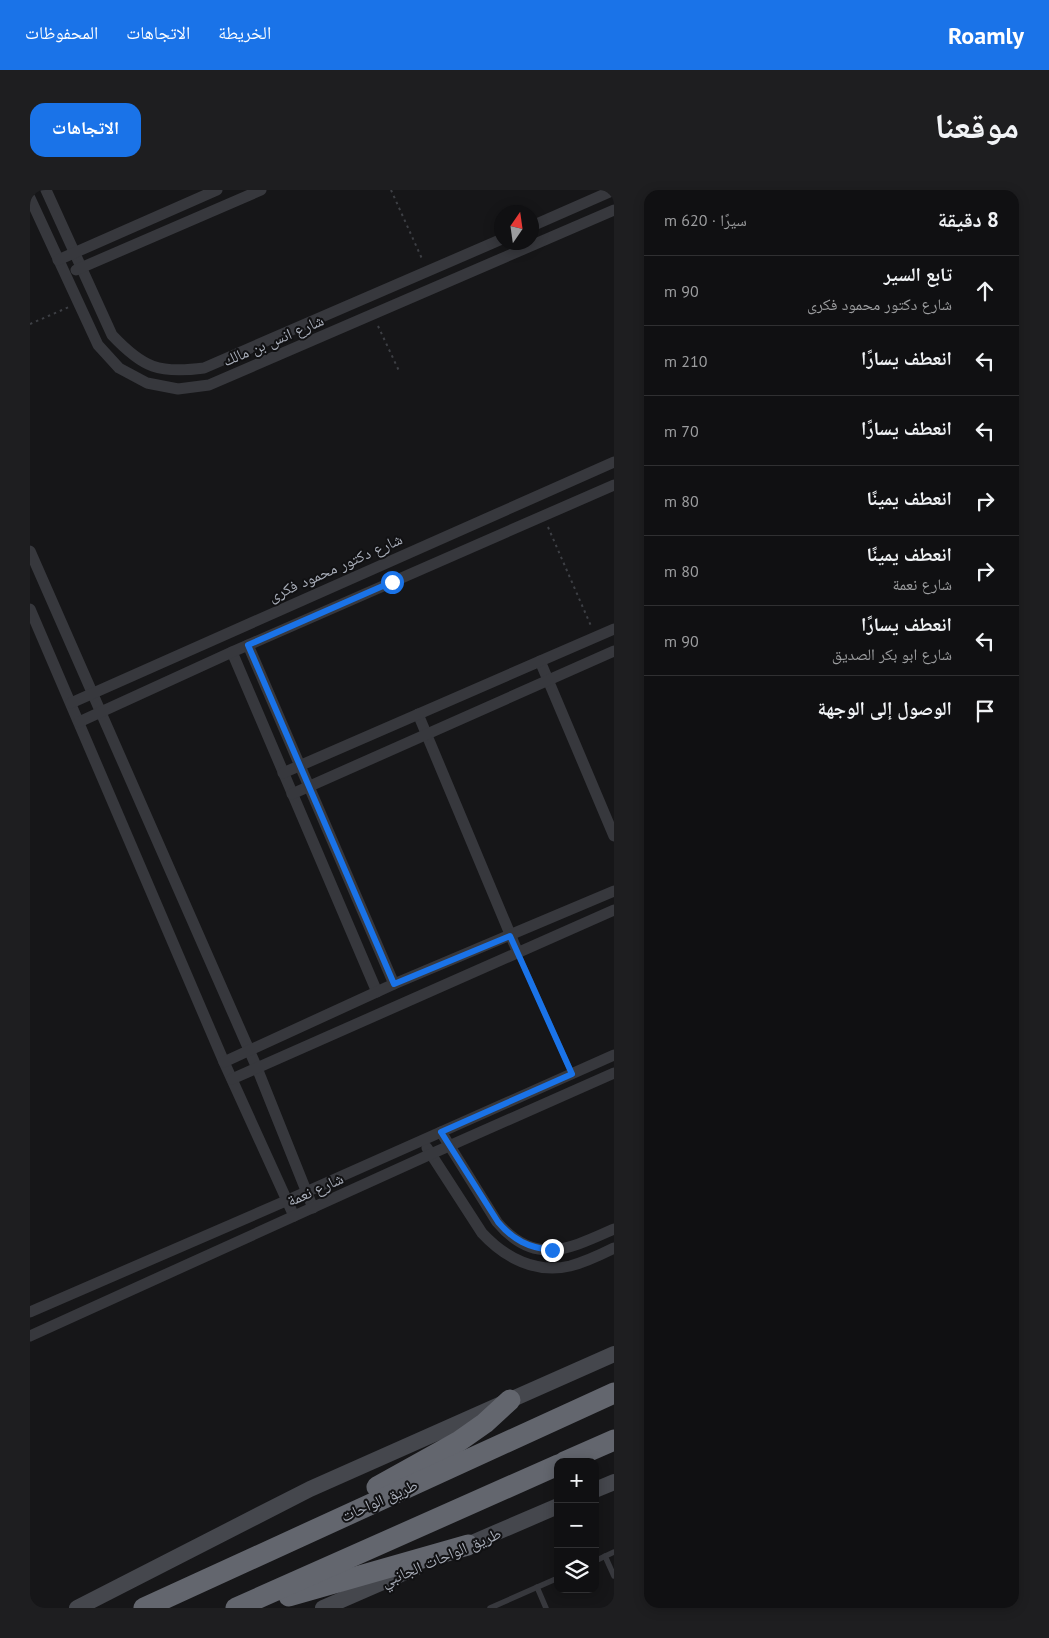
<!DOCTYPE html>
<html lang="ar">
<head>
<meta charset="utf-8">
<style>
	:root { --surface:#101012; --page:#1e1e20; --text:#f1f3f6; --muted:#9c9d9f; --line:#303032; --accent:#1a73e8 }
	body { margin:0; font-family:"PT Sans","Noto Naskh Arabic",sans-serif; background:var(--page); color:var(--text); direction:rtl }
	.controls { position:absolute; right:15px; bottom:15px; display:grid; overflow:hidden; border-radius:10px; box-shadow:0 2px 12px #0003 }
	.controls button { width:45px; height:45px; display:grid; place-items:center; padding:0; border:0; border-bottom:1px solid var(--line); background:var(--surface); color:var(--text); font:25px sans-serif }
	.compass { position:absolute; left:464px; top:15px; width:45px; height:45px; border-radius:50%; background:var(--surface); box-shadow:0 2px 12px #0003; rotate:13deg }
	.stop { position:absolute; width:15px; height:15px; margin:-11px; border:4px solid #1a73e8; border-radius:50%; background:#fff }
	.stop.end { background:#1a73e8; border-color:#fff; box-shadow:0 1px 5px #0008 }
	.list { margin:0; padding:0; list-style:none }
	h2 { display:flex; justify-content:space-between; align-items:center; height:65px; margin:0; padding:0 20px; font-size:21px }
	h2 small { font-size:16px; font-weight:400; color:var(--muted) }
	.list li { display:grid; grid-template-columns:32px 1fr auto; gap:15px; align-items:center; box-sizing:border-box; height:70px; padding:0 20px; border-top:1px solid var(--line) }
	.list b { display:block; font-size:19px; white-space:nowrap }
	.list p { margin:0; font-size:16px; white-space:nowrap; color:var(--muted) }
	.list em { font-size:16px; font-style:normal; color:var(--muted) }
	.icon { flex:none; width:28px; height:28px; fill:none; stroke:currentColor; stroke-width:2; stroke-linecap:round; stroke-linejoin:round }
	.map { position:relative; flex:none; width:584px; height:1418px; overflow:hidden; direction:ltr; border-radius:15px }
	header { display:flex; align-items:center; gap:30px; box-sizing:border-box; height:70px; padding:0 25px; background:var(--accent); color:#fff }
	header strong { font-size:24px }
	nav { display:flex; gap:28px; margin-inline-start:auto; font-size:18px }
	.intro { display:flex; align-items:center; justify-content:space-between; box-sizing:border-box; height:120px; padding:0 30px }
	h1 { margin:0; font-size:35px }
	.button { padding:12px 22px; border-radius:15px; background:var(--accent); color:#fff; font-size:18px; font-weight:700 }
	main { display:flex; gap:30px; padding:0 30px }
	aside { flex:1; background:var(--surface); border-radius:15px; box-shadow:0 2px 12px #0003 }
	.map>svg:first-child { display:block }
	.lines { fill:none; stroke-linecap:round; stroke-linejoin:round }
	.path { stroke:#3d3f44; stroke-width:2; stroke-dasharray:2.5 4; stroke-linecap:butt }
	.lane { stroke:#37383d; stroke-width:5.5 }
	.street { stroke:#37383d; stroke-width:11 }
	.secondary { stroke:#45474d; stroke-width:16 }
	.highway { stroke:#63666e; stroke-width:21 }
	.route { stroke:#1a73e8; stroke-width:6 }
	.labels { text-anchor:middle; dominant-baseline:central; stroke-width:4; stroke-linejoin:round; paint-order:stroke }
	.street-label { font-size:16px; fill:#a8adb8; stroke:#111113 }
</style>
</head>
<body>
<header>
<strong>Roamly</strong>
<nav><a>الخريطة</a><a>الاتجاهات</a><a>المحفوظات</a></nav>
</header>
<div class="intro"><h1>موقعنا</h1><a class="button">الاتجاهات</a></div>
<main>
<aside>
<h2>8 دقيقة<small>سيرًا · 620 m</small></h2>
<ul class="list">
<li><svg class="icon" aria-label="ahead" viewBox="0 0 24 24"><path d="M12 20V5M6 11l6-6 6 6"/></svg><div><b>تابع السير</b><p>شارع دكتور محمود فكرى</p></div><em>90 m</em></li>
<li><svg class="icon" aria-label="left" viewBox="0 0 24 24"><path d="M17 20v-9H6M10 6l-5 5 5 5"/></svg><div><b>انعطف يسارًا</b></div><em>210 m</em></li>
<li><svg class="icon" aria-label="left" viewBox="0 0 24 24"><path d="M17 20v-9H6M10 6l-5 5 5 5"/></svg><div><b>انعطف يسارًا</b></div><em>70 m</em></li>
<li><svg class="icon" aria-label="right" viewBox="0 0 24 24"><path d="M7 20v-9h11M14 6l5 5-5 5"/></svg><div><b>انعطف يمينًا</b></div><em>80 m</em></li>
<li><svg class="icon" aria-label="right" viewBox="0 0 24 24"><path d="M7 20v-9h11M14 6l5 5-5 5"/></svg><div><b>انعطف يمينًا</b><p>شارع نعمة</p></div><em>80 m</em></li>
<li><svg class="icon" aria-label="left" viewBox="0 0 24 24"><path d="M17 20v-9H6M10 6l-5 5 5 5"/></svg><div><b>انعطف يسارًا</b><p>شارع ابو بكر الصديق</p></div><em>90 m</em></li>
<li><svg class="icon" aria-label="arrive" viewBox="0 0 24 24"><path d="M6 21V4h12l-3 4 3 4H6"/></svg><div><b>الوصول إلى الوجهة</b></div></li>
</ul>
</aside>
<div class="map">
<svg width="584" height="1418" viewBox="0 0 584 1418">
	<rect width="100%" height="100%" fill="#161618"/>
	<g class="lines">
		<g class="path">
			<path d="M361 0 393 71"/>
			<path d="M0 134 39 117"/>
			<path d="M348 136 370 183"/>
			<path d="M518 337 561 436"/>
		</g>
		<g class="lane">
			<path d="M488 763 542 884"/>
			<path d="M575 1366 584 1386"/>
			<path d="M565 1371 584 1362"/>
			<path d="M507 1397 516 1418"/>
			<path d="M460 1418 528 1388"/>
		</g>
		<g class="street">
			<path d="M16 0 82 145C113 178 129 184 174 178L472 49"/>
			<path d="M0 8 68 155 89 178 117 193 148 199 179 195 584 20"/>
			<path d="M502 36 584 0"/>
			<path d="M28 70 187 0"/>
			<path d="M46 80 231 0"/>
			<path d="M0 361 227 878 283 1018"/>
			<path d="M0 419 194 872 264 1026"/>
			<path d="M218 455 364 794"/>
			<path d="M202 462 347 802"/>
			<path d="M510 471 584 646"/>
			<path d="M41 513 584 272"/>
			<path d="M388 524 488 763"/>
			<path d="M49 532 202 462 584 295"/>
			<path d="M253 583 584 439"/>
			<path d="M262 604 584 461"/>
			<path d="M194 872 364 794 584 701"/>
			<path d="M202 889 584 720"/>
			<path d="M411 942 467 1032C505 1077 539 1059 584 1039"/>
			<path d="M397 958 452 1043C475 1068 506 1084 540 1076 555 1072 570 1065 584 1058"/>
			<path d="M0 1122 258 1010 584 865"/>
			<path d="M0 1146 401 964 584 883"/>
		</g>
		<g class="secondary">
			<path d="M565 1300 584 1292"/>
			<path d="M428 1359 528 1316"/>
			<path d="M47 1418 280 1299 584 1164"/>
			<path d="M293 1418 385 1378"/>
		</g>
		<g class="highway">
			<path d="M534 1272 584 1250"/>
			<path d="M347 1297 428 1252 455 1233 480 1210"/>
			<path d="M259 1406 438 1355"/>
			<path d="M114 1418 584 1203"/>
			<path d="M206 1418 528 1275"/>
		</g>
	</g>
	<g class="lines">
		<path class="route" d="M362 392 218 455 364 794 480 746 542 884 411 942 468 1032C483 1050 499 1058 522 1060"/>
	</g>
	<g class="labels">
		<g class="street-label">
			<text transform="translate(243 150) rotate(-23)">شارع انس بن مالك</text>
			<text transform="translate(305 377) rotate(-24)">شارع دكتور محمود فكرى</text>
			<text transform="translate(285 999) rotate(-24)">شارع نعمة</text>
			<text transform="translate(349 1310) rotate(-24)">طريق الواحات</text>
			<text transform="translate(411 1367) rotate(-23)">طريق الواحات الجانبي</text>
		</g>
	</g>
</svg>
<div class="controls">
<button>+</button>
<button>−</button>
<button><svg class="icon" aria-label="layers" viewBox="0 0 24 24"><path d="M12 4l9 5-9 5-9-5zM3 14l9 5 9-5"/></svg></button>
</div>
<svg class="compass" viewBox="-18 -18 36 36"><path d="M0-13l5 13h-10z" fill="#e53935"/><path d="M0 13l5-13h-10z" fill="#9c9d9f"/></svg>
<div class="stop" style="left:362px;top:392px"></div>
<div class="stop end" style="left:522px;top:1060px"></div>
</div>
</main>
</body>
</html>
